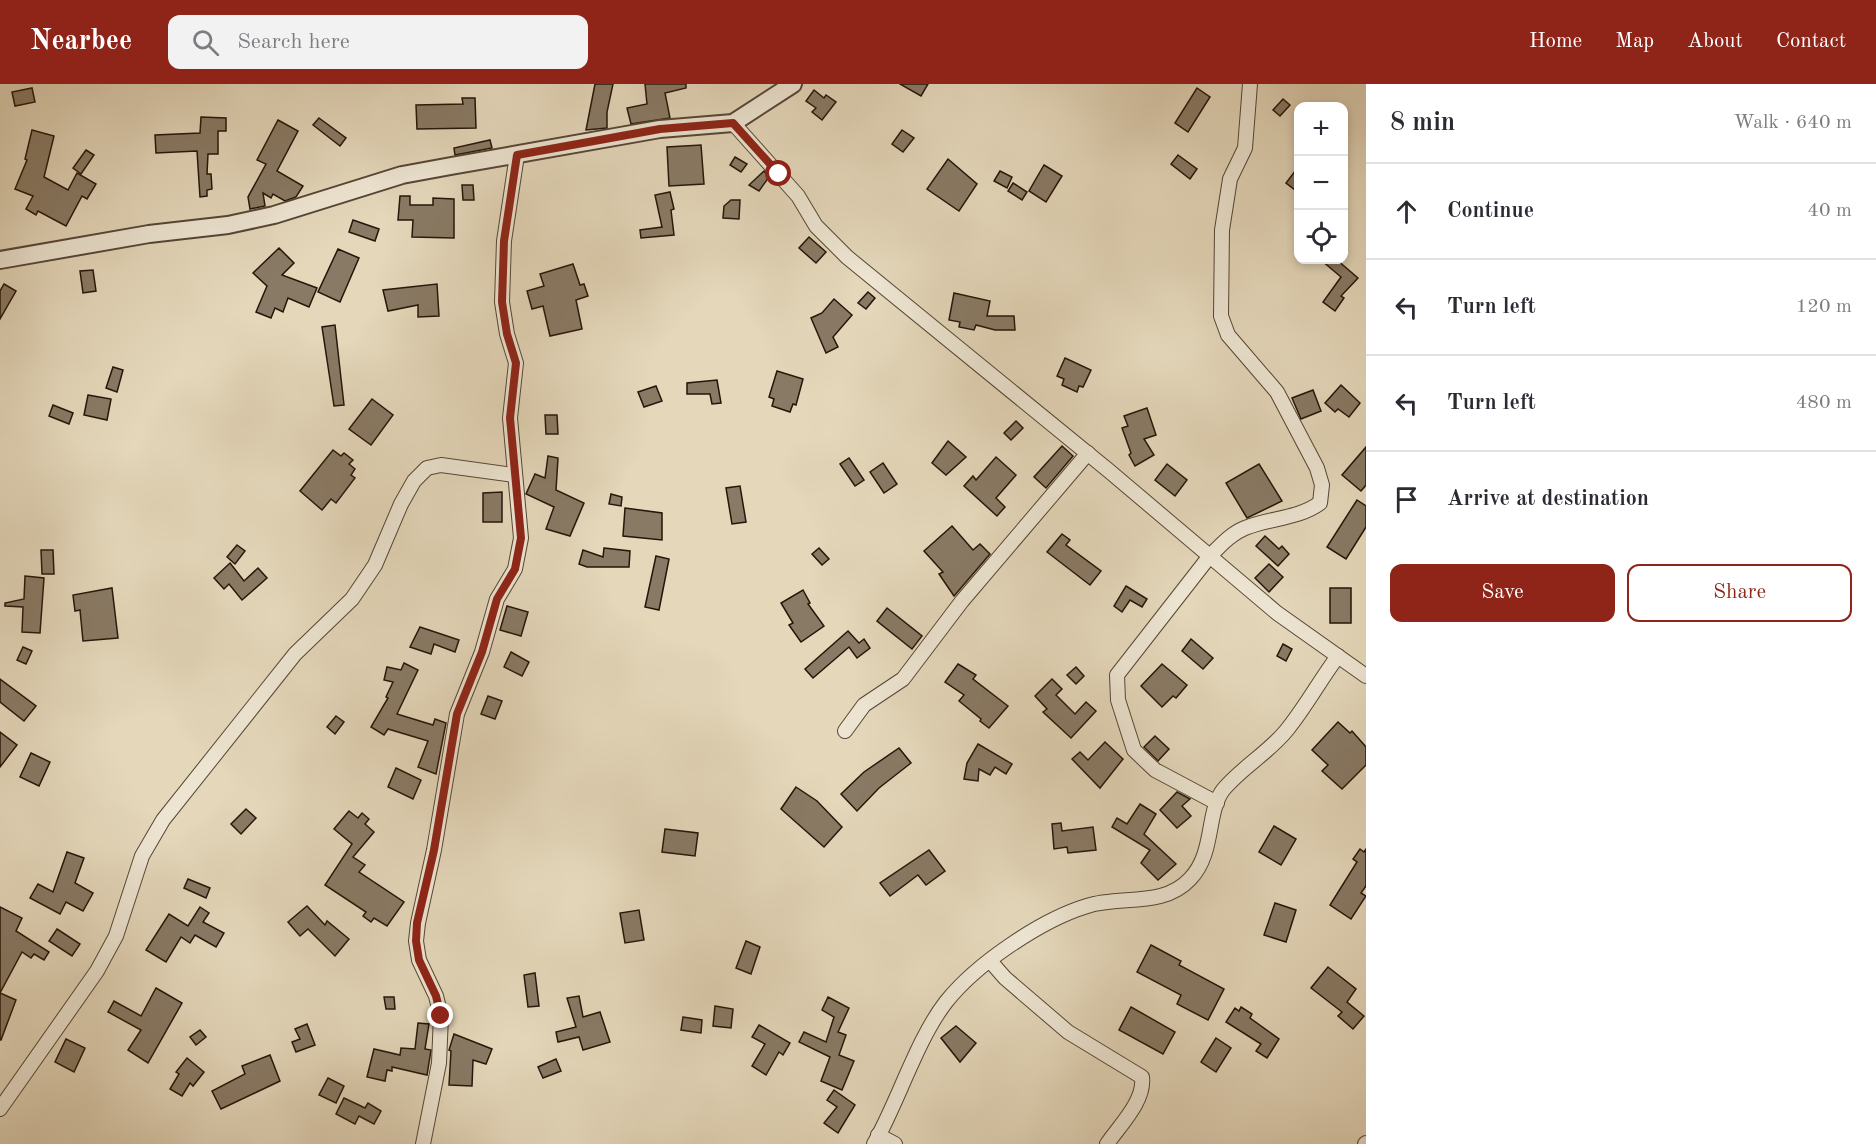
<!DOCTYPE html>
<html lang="en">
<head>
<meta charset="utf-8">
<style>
	:root { --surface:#fff; --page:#f2f2f3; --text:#2b2b33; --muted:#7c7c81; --line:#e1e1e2; --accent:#8f2418 }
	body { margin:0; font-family:"Old Standard TT",serif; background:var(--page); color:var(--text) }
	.controls { position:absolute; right:18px; top:18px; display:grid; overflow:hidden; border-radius:12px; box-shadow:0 3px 9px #0003 }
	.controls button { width:54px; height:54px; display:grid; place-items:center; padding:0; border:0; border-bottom:2px solid var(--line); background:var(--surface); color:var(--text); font:30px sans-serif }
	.stop { position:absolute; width:18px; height:18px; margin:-14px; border:4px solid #8f2418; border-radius:50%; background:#fff }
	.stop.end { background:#8f2418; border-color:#fff; box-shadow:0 2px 6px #0008 }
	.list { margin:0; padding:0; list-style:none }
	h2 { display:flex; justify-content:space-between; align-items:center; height:78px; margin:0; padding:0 24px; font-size:26px }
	h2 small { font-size:20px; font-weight:400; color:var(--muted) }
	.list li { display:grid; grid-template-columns:39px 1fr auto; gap:18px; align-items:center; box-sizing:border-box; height:96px; padding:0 24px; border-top:2px solid var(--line) }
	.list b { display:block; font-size:22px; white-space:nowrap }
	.list em { font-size:20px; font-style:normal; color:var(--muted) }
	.actions { display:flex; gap:12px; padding:18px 24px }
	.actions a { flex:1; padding:14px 0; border:2px solid var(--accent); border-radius:12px; text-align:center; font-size:21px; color:var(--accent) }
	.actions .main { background:var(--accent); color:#fff }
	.icon { flex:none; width:33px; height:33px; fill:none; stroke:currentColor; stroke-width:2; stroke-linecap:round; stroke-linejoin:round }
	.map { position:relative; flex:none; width:1366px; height:1060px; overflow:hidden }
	header { display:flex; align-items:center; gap:36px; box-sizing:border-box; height:84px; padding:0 30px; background:var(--accent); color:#fff }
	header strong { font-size:28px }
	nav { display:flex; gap:33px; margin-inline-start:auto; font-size:21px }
	.search { width:420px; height:54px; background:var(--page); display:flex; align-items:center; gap:15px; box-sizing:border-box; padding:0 21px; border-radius:12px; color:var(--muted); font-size:22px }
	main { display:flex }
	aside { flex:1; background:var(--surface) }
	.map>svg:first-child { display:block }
	.building { fill:#897a65; stroke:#261509; stroke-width:1.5 }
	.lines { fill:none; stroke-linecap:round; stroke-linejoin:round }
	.minor-casing { stroke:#564635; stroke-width:16 }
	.tertiary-casing { stroke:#564635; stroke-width:20 }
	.minor { stroke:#ede5d2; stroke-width:14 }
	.tertiary { stroke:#ede5d2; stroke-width:16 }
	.route { stroke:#8f2418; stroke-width:8 }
</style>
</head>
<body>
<header>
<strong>Nearbee</strong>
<div class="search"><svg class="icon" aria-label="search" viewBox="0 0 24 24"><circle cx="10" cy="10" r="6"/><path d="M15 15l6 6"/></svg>Search here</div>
<nav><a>Home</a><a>Map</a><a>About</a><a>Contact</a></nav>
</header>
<main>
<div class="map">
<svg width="1366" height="1060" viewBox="0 0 1366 1060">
	<rect width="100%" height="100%" fill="#e4d7ba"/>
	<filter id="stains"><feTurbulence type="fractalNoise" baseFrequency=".00333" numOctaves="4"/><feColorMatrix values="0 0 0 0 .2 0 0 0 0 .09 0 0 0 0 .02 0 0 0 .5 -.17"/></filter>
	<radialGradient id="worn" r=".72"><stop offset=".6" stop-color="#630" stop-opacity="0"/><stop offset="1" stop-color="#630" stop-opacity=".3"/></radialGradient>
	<g class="building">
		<path d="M595 0H613L607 28V44L586 46Z"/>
		<path d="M645 0H686V4L665 9 670 34 631 40 627 24 647 20Z"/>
		<path d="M900 0H928L921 12Z"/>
		<path d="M32 4 35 18 15 22 12 8Z"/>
		<path d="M1197 4 1210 13 1188 48 1175 39Z"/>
		<path d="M814 6 824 14 826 11 836 18 822 36 812 28 816 24 806 17Z"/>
		<path d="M462 14H475L476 44 417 45 416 21 463 20Z"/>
		<path d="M1283 15 1290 21 1280 32 1273 26Z"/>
		<path d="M201 33 226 34V47H218V70H208L207 90H211L212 105 207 106V112L200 113 197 67 156 69 155 51 200 49Z"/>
		<path d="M319 34 346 54 340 62 313 41Z"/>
		<path d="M278 36 298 47 277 87 303 102 296 113 285 117 273 110 271 114 263 109 265 122 250 125 248 113 266 80 257 76Z"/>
		<path d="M32 46 54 52 44 93 68 106 77 89 96 100 87 115 82 112 66 142 38 127 36 131 26 125 33 112 15 105 27 76 25 75Z"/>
		<path d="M902 46 914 54 903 68 892 60Z"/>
		<path d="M490 56 492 64 455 71 454 64Z"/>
		<path d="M701 61 704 100 669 102 667 63Z"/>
		<path d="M86 66 94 71 81 90 73 84Z"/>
		<path d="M1178 71 1197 85 1190 95 1171 80Z"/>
		<path d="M735 73 747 80 741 88 730 81Z"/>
		<path d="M948 75 977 100 959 127 927 105Z"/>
		<path d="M1044 81 1062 92 1046 118 1029 107Z"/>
		<path d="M1299 82V109L1286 99Z"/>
		<path d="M764 87 769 93 759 107 749 101Z"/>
		<path d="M1000 87 1012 93 1007 104 994 97Z"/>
		<path d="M1013 99 1027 108 1022 116 1008 107Z"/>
		<path d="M462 101H473L474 116H463Z"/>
		<path d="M670 108 674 125 671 126 674 151 641 154 640 146 662 143 655 111Z"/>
		<path d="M400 112H410V121H433V114L454 115V154L412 153 413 136H398Z"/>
		<path d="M731 116H740L739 135 723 134 724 122Z"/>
		<path d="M353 136 379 145 375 157 349 148Z"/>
		<path d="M809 153 826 168 816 179 799 164Z"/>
		<path d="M279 164 294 179 282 191 317 204 309 223 288 214 283 228 275 224 271 234 256 228 267 202 253 189Z"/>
		<path d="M338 165 359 174 340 218 318 208Z"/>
		<path d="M1321 176H1337L1358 194 1341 212 1344 214 1335 227 1323 218 1341 193Z"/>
		<path d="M573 180 580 201 584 200 588 212 576 216 582 245 550 252 543 222 532 225 527 207 544 202 540 190Z"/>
		<path d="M93 186 96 207 83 209 80 187Z"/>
		<path d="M4 200 16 207 0 235V207Z"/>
		<path d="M437 200 439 232 418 233V221L388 227 383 206Z"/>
		<path d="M868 208 875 214 866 225 858 219Z"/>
		<path d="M954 209 990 217 987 232H1014L1015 246H995L976 241 974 246 959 243 960 238 949 236Z"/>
		<path d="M834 215 852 231 833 253 838 263 826 269 811 234 822 229Z"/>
		<path d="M335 241 344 321 334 322 322 243Z"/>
		<path d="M1065 274 1091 286 1083 303 1079 302 1077 308 1062 301 1064 295 1057 292Z"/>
		<path d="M113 283 123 286 117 308 106 304Z"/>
		<path d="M777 287 803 295 796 321 793 320 790 328 772 322 774 315 769 313Z"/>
		<path d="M717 296 721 319 712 320 710 310H687V299Z"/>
		<path d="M1341 301 1360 319 1349 333 1338 325 1335 328 1325 319Z"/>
		<path d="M656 302 662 317 644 323 638 308Z"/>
		<path d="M1313 306 1321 327 1301 335 1292 314Z"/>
		<path d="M88 311 111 315 107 336 84 331Z"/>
		<path d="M372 315 393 331 371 361 349 345Z"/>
		<path d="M53 321 73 329 69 340 49 332Z"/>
		<path d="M1147 324 1156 351 1144 355 1154 371 1135 382 1129 371 1131 369 1122 344 1128 342 1124 332Z"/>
		<path d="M545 331H557L558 350H546Z"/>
		<path d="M1016 337 1023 344 1011 356 1004 349Z"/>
		<path d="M948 357 966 373 946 391 932 379Z"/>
		<path d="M1062 362 1073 372 1046 404 1034 393Z"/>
		<path d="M1366 363V401L1361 407 1342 391Z"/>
		<path d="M333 366 341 372 344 369 353 376 349 380 355 385 351 391 355 394 336 419 331 415 322 426 300 407Z"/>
		<path d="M548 372 558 374 556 406 584 419 570 452 546 445 554 423 526 410 535 390 545 394Z"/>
		<path d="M996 373 1016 391 996 414 1005 423 997 432 964 402 973 392 976 396Z"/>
		<path d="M849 374 864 396 855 402 840 380Z"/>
		<path d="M883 379 897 400 884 409 870 388Z"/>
		<path d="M1167 380 1187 396 1175 412 1155 396Z"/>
		<path d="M1259 380 1282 417 1247 434 1226 399Z"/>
		<path d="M740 402 746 438 732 440 726 404Z"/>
		<path d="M502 408V438H483V409Z"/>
		<path d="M611 410 622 413 621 422 609 420Z"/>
		<path d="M1357 416 1366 422V443L1346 475 1327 463Z"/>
		<path d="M625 424 662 429V456L623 452Z"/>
		<path d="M952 442 973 466 980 460 990 470 954 512 939 490 943 488 924 467Z"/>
		<path d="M1062 450 1070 456 1066 461 1101 487 1090 501 1047 468Z"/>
		<path d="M1265 452 1279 465 1282 462 1289 470 1278 482 1256 462Z"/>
		<path d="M237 461 245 467 235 480 227 473Z"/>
		<path d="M604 464 630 467 629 483H587L579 480 583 466 603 473Z"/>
		<path d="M819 464 829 475 822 481 812 470Z"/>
		<path d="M41 466H53L54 490H42Z"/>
		<path d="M656 472 669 475 659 526 645 523Z"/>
		<path d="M230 479 244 497 258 484 267 494 242 516 229 500 224 505 214 494Z"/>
		<path d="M1269 480 1283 493 1269 508 1255 494Z"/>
		<path d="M25 492 44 494 40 549 22 548 23 523 5 522V519L24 515Z"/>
		<path d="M1126 502 1147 515 1142 523 1130 516 1122 528 1114 522Z"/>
		<path d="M112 504 118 554 83 557 80 526 75 527 73 511Z"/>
		<rect x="1330" y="504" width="21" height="35"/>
		<path d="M803 506 810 519 808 520 824 542 801 558 789 541 793 539 781 519Z"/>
		<path d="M507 522 528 528 521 552 500 546Z"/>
		<path d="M887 524 922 552 912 565 877 537Z"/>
		<path d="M420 543 459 556 455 568 434 560 431 570 410 563Z"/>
		<path d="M848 547 859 559 864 555 870 564 857 574 849 563 813 594 805 585Z"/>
		<path d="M1191 555 1213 574 1203 585 1182 567Z"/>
		<path d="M1283 560 1292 565 1286 577 1277 572Z"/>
		<path d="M23 563 32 567 26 580 17 576Z"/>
		<path d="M511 568 529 578 522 592 504 583Z"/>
		<path d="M404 579 418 586 397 630 433 641 435 635 446 639 436 690 418 683 428 657 388 645 384 651 371 643 388 614 386 613 393 598 384 596 387 583 401 586Z"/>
		<path d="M958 580 976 591 973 595 1008 622 989 644 980 637 981 635 959 617 964 611 945 598Z"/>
		<path d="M1162 580 1187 601 1176 614 1173 612 1162 623 1141 602Z"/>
		<path d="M1076 583 1084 592 1076 600 1067 591Z"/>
		<path d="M0 595 36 622 24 637 0 618Z"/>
		<path d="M1052 595 1062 605 1056 611 1075 630 1086 618 1096 627 1071 654 1043 628 1047 625 1035 612Z"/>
		<path d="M488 612 502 617 495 635 481 630Z"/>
		<path d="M336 632 344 638 335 650 327 643Z"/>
		<path d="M1338 638 1350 649 1352 647 1366 663V681L1342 705 1322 687 1328 681 1312 666Z"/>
		<path d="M0 648 17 661 0 683Z"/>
		<path d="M1155 652 1169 665 1158 677 1144 663Z"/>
		<path d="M1105 658 1123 675 1100 704 1072 675 1080 668 1088 676Z"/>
		<path d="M978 660 1012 680 1006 690 995 683 990 691 979 685 978 697 964 695 967 679Z"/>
		<path d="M899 664 911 679 879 704 857 727 841 710 864 688Z"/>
		<path d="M31 669 50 678 39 702 20 693Z"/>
		<path d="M396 684 421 696 413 715 388 703Z"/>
		<path d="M796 703 817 717 842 743 824 763 781 725Z"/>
		<path d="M1177 708 1190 715 1182 722 1191 732 1177 744 1160 726Z"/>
		<path d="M1140 720 1156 730 1144 750 1176 780 1158 796 1141 779 1150 766 1112 743 1117 734 1127 740Z"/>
		<path d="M246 725 256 734 241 750 231 740Z"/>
		<path d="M349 727 358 734 362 729 369 735 365 740 374 748 353 773 365 781 359 788 404 818 387 842 374 834 371 838 363 832 366 828 325 801 352 760 334 745Z"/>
		<path d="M1061 739 1062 747 1093 743 1096 766 1068 769 1067 763 1054 765 1052 740Z"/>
		<path d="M1274 742 1296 755 1281 781 1259 768Z"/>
		<path d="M665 745 698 749 695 772 662 768Z"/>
		<path d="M1360 765 1364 768 1366 765V802L1361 809 1366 812 1351 835 1330 821 1357 778 1353 775Z"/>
		<path d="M929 766 945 787 926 801 918 791 890 812 880 799Z"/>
		<path d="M67 768 84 774 75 799 93 809 83 827 66 818 60 830 30 814 38 800 53 808Z"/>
		<path d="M188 795 210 804 206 814 184 804Z"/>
		<path d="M1275 819 1296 826 1286 858 1264 851Z"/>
		<path d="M307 822 325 841 327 837 349 855 335 872 308 845 300 852 288 838Z"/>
		<path d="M0 823 22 834 16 847 49 868 44 876 34 870 31 874 22 868 0 909Z"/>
		<path d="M200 823 209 829 203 838 224 849 216 863 195 851 190 859 181 853 166 878 146 866 169 830 188 842Z"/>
		<path d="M639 826 644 856 625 859 620 829Z"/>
		<path d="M57 845 80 860 72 872 49 857Z"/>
		<path d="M746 857 760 863 751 890 736 884Z"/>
		<path d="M1151 861 1181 877 1179 881 1224 905 1208 936 1177 920 1181 911 1137 888Z"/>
		<path d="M1328 883 1356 905 1347 918 1364 932 1353 945 1338 932 1342 928 1311 904Z"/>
		<path d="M535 889 539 922 528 923 524 891Z"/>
		<path d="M156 904 182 919 148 979 128 966 141 946 108 928 114 917 141 932Z"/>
		<path d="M0 909 16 916 1 956H0Z"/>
		<path d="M579 912 583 933 600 928 610 958 583 966 579 953 558 958 556 948 576 943 567 914Z"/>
		<path d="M384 913H394L395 925H386Z"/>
		<path d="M828 913 849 924 838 948 846 951 839 971 854 977 842 1006 821 997 830 973 799 958 804 948 826 958 834 933 822 926Z"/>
		<path d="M715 922 733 925 731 944 713 942Z"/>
		<path d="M1131 923 1175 948 1163 970 1119 946Z"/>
		<path d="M1241 923 1252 930 1250 934 1279 955 1267 974 1256 967 1261 960 1226 938 1235 924 1239 927Z"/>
		<path d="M683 933 702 936 701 949 681 946Z"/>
		<path d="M418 939 429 940 425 965 431 966 427 991 392 983V987L387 986 385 997 367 993 374 965 400 971 401 964 415 965Z"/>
		<path d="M307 940 315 961 296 968 292 958 300 955 295 945Z"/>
		<path d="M759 941 790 959 783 971 779 968 766 991 752 982 765 960 752 953Z"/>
		<path d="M956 942 976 959 960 978 941 954Z"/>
		<path d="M200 946 206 953 196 961 190 953Z"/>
		<path d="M454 950 492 965 486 980 473 976 472 1002 449 1001 451 967 449 966Z"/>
		<path d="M1216 954 1231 964 1216 988 1201 978Z"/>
		<path d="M66 955 85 964 74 988 55 978Z"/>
		<path d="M270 971 280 997 221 1025 212 1007 245 990 242 982Z"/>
		<path d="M187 974 204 988 193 1002 190 999 182 1012 170 1005 179 990 176 988Z"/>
		<path d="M556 975 561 987 543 994 538 983Z"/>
		<path d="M328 994 344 1002 336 1019 319 1011Z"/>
		<path d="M834 1006 855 1021 838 1049 824 1039 837 1023 827 1016Z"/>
		<path d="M344 1014 365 1024 368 1019 381 1027 374 1040 359 1032 355 1040 336 1030Z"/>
	</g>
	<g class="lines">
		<g class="minor-casing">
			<g id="minor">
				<path d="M733 39 798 112 816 142 847 173 1108 386 1277 529 1366 592"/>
				<path d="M845 647 864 621 903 595 962 517 1088 369"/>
				<path d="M1217 719 1155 686 1134 666 1118 616 1117 591 1209 473C1220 462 1230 450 1245 444 1269 434 1298 435 1320 419L1322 401 1317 384 1277 308 1228 251 1221 232 1222 146 1230 95 1245 64 1250 0"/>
				<path d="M991 878 1005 894 1068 948 1142 993C1145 1017 1120 1041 1107 1060"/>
				<path d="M0 1025 97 887 116 852 142 772 163 736 295 570 352 515 375 481 401 420 414 397 427 384 441 381 514 391"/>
				<path d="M878 1051 895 1060"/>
				<path d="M423 1060 439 979 441 932 436 912 419 876 416 857 418 839 434 766 457 630 482 568 497 515 515 485 521 454 510 334 516 279 507 250 502 218 504 157 517 71"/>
				<path d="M874 1060C898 1018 917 955 946 918 976 880 1041 836 1087 822 1121 811 1163 824 1190 795 1215 769 1206 729 1223 706 1241 684 1268 669 1286 647 1305 624 1320 596 1338 572"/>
				<path d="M1365 1060 1366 1059"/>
			</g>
		</g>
		<g class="tertiary-casing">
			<path id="tertiary" d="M0 176 149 150 228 141 274 131 402 91 451 82 660 45 733 39 793 0"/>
		</g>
		<use href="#minor" class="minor"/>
		<use href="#tertiary" class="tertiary"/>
	</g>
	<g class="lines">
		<path class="route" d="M441 932 436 912 419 876 416 857 417 839 434 766 457 630 482 568 497 515 515 485 521 454 510 334 516 279 507 250 502 218 504 157 517 71 660 45 733 39 779 90"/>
	</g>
	<rect width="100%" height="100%" filter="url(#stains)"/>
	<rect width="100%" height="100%" fill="url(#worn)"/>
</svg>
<div class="controls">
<button>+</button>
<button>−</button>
<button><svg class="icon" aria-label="locate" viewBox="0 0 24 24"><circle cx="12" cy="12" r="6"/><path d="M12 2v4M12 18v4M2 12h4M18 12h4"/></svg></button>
</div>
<div class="stop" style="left:779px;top:90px"></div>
<div class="stop end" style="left:441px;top:932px"></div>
</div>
<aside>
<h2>8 min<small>Walk · 640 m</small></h2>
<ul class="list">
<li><svg class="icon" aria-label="ahead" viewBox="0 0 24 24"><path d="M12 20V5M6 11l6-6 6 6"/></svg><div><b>Continue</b></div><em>40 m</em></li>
<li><svg class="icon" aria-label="left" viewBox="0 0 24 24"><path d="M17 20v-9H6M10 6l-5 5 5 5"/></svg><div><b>Turn left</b></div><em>120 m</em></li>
<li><svg class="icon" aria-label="left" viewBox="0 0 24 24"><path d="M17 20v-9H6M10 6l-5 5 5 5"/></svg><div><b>Turn left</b></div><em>480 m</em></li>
<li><svg class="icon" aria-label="arrive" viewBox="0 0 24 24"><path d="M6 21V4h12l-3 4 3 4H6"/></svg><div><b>Arrive at destination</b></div></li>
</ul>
<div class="actions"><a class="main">Save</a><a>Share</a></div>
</aside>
</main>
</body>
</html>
